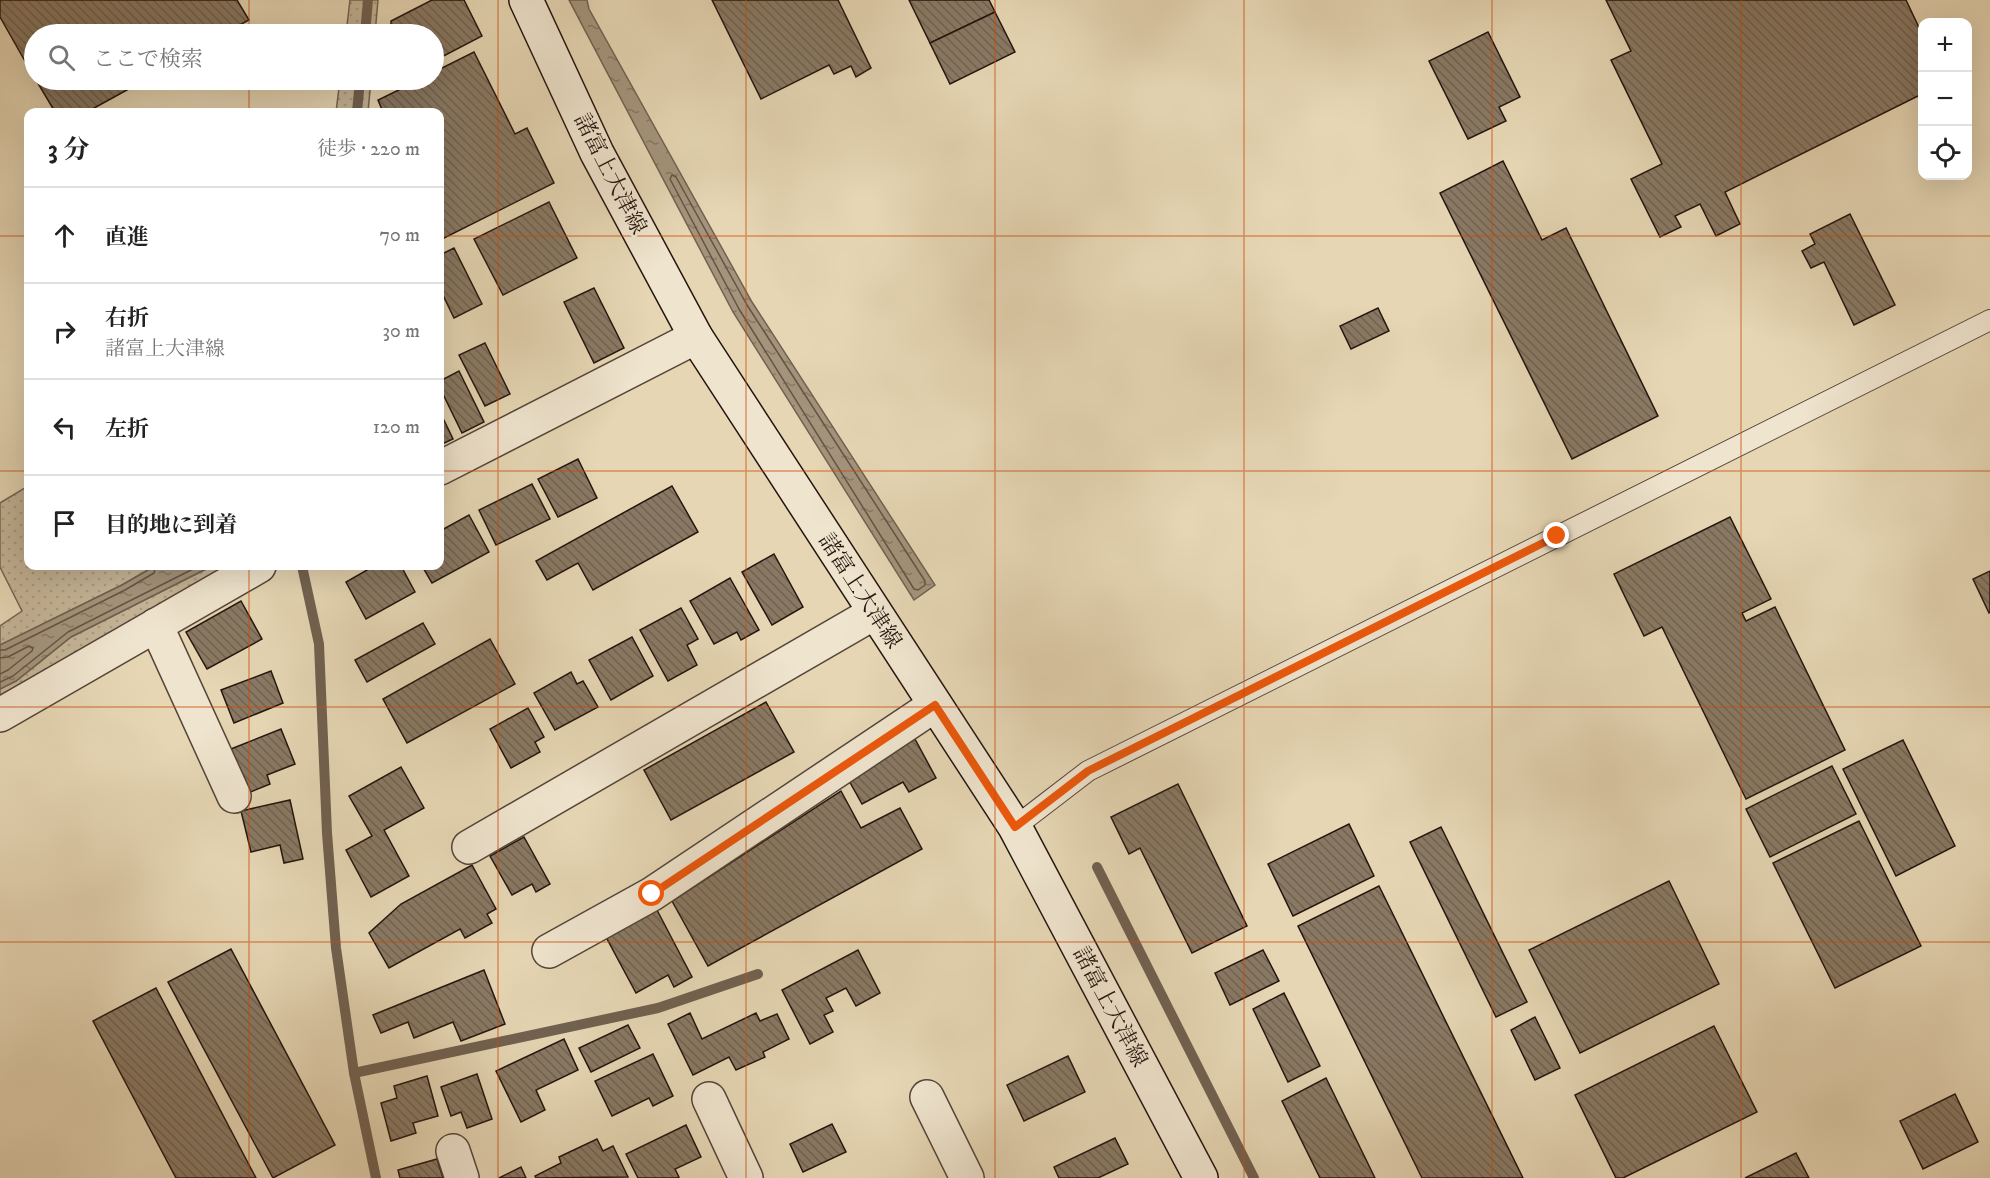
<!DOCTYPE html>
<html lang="ja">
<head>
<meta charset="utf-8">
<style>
	:root { --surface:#fff; --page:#f6f6f6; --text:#222; --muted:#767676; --line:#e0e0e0 }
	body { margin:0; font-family:"IM FELL DW Pica","Noto Serif JP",serif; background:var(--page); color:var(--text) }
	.controls { position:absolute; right:18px; top:18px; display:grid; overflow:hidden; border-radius:12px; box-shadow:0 6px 24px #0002 }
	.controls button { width:54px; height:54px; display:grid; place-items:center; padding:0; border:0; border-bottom:2px solid var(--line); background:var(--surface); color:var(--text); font:30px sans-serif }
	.stop { position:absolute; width:18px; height:18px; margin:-14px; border:4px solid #ea580c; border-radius:50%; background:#fff }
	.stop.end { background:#ea580c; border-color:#fff; box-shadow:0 2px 6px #0008 }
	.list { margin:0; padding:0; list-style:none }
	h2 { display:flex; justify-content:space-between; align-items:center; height:78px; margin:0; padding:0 24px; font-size:26px }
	h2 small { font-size:20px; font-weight:400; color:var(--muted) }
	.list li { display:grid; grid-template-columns:39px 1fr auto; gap:18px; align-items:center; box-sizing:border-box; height:96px; padding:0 24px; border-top:2px solid var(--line) }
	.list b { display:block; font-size:22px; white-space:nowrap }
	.list p { margin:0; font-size:20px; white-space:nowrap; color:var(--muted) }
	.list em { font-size:20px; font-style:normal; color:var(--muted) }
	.icon { flex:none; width:33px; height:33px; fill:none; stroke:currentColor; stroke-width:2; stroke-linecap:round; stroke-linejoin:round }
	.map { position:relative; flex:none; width:1990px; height:1178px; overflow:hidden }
	.search { position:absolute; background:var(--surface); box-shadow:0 6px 24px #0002; left:24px; top:24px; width:420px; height:66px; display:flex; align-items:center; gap:15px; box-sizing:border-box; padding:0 21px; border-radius:33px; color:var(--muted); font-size:22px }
	.panel { position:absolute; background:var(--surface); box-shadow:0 6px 24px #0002; left:24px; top:108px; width:420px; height:462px; border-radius:12px }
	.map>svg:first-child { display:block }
	.grass { fill:url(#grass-dots); stroke:#746553; stroke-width:1.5 }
	.water { fill:url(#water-ripples); stroke:#716150; stroke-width:1.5 }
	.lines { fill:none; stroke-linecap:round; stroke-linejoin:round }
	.shore { stroke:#645445; stroke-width:1.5 }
	.stream { stroke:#716150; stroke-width:10 }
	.building { fill:url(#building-back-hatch); stroke:#24150e; stroke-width:1.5 }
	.lane-casing { stroke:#544538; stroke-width:22 }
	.street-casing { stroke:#544538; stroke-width:36 }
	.secondary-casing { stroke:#24150e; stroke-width:36 }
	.lane { stroke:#efe4ce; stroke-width:20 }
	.street { stroke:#efe4ce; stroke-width:33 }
	.secondary { stroke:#efe4ce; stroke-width:33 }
	.route { stroke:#ea580c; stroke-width:8 }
	.grid { fill:none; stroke:#cb4f0c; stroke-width:1.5; stroke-opacity:0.55 }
	.labels { text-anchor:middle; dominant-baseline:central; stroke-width:5; stroke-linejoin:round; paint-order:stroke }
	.street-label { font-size:22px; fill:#24150e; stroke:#efe4ce }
</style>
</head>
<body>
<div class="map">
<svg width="1990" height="1178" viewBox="0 0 1990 1178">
	<defs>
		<pattern id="grass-dots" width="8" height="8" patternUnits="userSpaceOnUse" patternTransform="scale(1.5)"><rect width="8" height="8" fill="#c5b598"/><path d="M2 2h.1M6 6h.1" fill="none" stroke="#a99b82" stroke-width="1.8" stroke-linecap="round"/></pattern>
		<pattern id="water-ripples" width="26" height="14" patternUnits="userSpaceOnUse" patternTransform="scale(1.5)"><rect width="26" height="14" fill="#a4947c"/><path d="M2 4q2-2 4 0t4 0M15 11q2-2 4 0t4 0" fill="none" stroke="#857864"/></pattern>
		<pattern id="building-back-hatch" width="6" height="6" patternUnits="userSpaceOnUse" patternTransform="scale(1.5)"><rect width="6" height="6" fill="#897964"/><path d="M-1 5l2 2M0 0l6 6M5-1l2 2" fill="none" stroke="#706251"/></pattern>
	</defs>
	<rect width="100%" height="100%" fill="#e6d6b4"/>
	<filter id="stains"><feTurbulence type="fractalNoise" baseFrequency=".00333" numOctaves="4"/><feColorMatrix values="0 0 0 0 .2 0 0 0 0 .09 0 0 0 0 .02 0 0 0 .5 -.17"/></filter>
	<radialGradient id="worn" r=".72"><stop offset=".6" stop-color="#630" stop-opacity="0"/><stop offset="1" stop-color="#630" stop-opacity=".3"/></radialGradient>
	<g class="grass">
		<path d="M350 0H378L375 34H346Z"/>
		<path d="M340 80H371L368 112H336Z"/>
		<path d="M28 486V566H155L122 585 0 645V626L22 611 0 567V503Z"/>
		<path d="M212 566H237L0 700V689L16 681 71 637Z"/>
	</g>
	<g class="water">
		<path d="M569 0H587L589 9 752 302 935 585 914 600 733 312Z"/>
		<path d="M155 566H212L71 637 16 681 0 689V645L122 585Z"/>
	</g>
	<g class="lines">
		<g class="shore">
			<path d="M672 175 676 177 747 305 925 581V585L918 590 914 589 739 309 670 179Z"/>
			<path d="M0 650H5L125 590 154 573 156 566"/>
			<path d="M0 658 8 657 29 646 33 648 32 651 8 670 0 674"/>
			<path d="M0 682 13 676 68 632 199 566"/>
		</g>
		<g class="stream">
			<path d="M365 34 368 0"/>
			<path d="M357 112 360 80"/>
			<path d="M302 566 319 644 327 833 336 948 354 1073 376 1178"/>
			<path d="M1097 867 1254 1178"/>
			<path d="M354 1073 658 1008 758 974"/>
		</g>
	</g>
	<g class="building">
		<path d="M0 0H237L249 20 223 34H34V77L0 17Z"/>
		<path d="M432 0H464L482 36 434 61V34H391V21Z"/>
		<path d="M712 0H838L871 68 856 77 851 66 834 74 829 65 761 99Z"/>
		<path d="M909 0H989L995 12 930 43Z"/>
		<path d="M1606 0H1906L1922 34V94L1725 192 1740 224 1716 236 1700 204 1675 216 1681 227 1660 237 1631 179 1662 164 1611 60 1631 51Z"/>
		<path d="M995 12 1015 52 950 84 930 43Z"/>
		<path d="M1488 32 1520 97 1499 107 1506 121 1468 139 1429 61Z"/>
		<path d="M474 52 515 134 527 128 554 183 440 240V112H383L378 100 419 80H434V72Z"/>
		<path d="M36 80H145L87 112H55Z"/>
		<path d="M1503 161 1542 240 1566 228 1658 416 1572 459 1440 193Z"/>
		<path d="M549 202 577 258 503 295 474 239Z"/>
		<path d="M1850 214 1895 305 1854 325 1824 262 1811 268 1802 251 1815 244 1810 234Z"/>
		<path d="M454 248 482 304 454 318 440 289V255Z"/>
		<path d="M594 288 624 348 594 363 564 302Z"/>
		<path d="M1378 308 1389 331 1351 349 1340 326Z"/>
		<path d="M485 343 510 394 485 406 459 355Z"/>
		<path d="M459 371 484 422 462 433 440 388V381Z"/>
		<path d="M440 412 453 439 440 445Z"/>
		<path d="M578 459 597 498 558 517 538 479Z"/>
		<path d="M532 484 550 519 496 545 479 510Z"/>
		<path d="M672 486 698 532 593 590 578 563 547 580 536 561Z"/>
		<path d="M469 515 489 552 432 583 422 566H440V531Z"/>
		<path d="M1730 517 1771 599 1742 613 1746 621 1775 607 1845 750 1746 799 1662 627 1644 636 1614 574Z"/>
		<path d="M774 554 803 607 772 625 742 572Z"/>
		<path d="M374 566H401L415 592 366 619 346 582Z"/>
		<path d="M1990 571V612L1989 613 1973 579Z"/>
		<path d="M730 578 759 630 741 640 737 632 714 644 690 601Z"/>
		<path d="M241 601 262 639 207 669 186 632Z"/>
		<path d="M681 608 698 639 687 645 697 665 668 681 640 630Z"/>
		<path d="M423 623 435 644 367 682 355 660Z"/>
		<path d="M632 637 653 676 611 700 589 660Z"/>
		<path d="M490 639 515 684 407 743 383 699Z"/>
		<path d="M271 671 283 703 234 723 221 690Z"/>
		<path d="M571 672 577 684 583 681 598 707 555 730 534 693Z"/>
		<path d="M766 702 794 752 671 820 644 770Z"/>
		<path d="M528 708 544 737 535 742 540 752 511 768 490 729Z"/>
		<path d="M281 729 295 764 267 775 270 784 248 793 231 749Z"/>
		<path d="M915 739 936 778 909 792 903 782 862 804 847 777Z"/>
		<path d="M1903 740 1955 846 1896 876 1843 769Z"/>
		<path d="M1832 766 1856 814 1770 857 1746 809Z"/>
		<path d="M401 767 424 808 384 830 409 876 371 897 346 850 372 836 349 796Z"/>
		<path d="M1178 784 1247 926 1192 953 1140 848 1129 854 1111 817Z"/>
		<path d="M841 791 861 828 900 808 922 849 708 966 672 901Z"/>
		<path d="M290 800 303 859 284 863 280 845 251 852 241 811Z"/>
		<path d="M1859 821 1921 946 1835 988 1773 863Z"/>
		<path d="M1349 824 1374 876 1293 916 1268 864Z"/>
		<path d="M1441 827 1527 1002 1496 1017 1410 842Z"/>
		<path d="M524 837 550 884 536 892 532 884 512 895 490 856Z"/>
		<path d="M472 865 496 909 487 914 492 923 465 938 460 929 389 968 369 933 401 904Z"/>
		<path d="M1669 881 1719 984 1580 1053 1529 950Z"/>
		<path d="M1379 886 1523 1178H1422L1298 926Z"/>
		<path d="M657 910 692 977 674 987 668 975 636 993 606 937Z"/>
		<path d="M231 949 335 1145 273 1178 168 982Z"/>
		<path d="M858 950 880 993 856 1006 846 988 826 998 833 1011 824 1015 833 1032 810 1044 782 990Z"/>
		<path d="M1263 950 1279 981 1230 1005 1215 973Z"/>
		<path d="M484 970 505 1024 461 1041 453 1022 414 1038 408 1022 381 1033 373 1015Z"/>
		<path d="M156 988 256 1178H176L93 1021Z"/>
		<path d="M1284 993 1320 1066 1288 1082 1253 1009Z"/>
		<path d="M690 1013 702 1039 756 1013 760 1021 777 1014 789 1039 763 1052 765 1057 736 1070 729 1057 693 1075 668 1024Z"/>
		<path d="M1535 1017 1560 1068 1535 1080 1511 1030Z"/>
		<path d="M628 1025 640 1048 591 1072 579 1048Z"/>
		<path d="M1714 1026 1757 1112 1623 1178H1616L1575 1095Z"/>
		<path d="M564 1039 578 1070 536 1090 545 1110 521 1122 496 1071Z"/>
		<path d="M653 1054 673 1096 653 1106 649 1098 612 1116 595 1081Z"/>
		<path d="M1068 1056 1085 1092 1024 1121 1007 1085Z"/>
		<path d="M477 1074 492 1119 467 1128 461 1112 451 1116 441 1087Z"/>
		<path d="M427 1076 438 1116 413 1123 416 1133 391 1141 381 1103 397 1098 394 1086Z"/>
		<path d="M1326 1078 1375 1178H1320L1282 1101Z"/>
		<path d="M1955 1094 1978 1142 1923 1169 1900 1121Z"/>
		<path d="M832 1124 846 1152 803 1172 790 1144Z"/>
		<path d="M686 1125 701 1157 675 1169 679 1177 676 1178H638L626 1154Z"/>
		<path d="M1115 1138 1128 1164 1098 1178H1059L1054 1167Z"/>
		<path d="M597 1139 603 1151 613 1146 628 1177 536 1178 535 1176 561 1163 559 1157Z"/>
		<path d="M1796 1153 1809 1178H1745Z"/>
		<path d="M437 1159 443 1178H400L398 1170Z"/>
		<path d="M521 1167 526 1178H499Z"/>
	</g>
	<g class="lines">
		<g class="lane-casing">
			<path id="lane" d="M1015 827 1088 771 1990 320"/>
		</g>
		<g class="street-casing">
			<g id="street">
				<path d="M440 468 696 337"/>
				<path d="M156 625 234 796"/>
				<path d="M0 715 259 566"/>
				<path d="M469 847 874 613"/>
				<path d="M549 951 652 894 935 705"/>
				<path d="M927 1097 967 1178"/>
				<path d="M709 1099 746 1178"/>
				<path d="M453 1151 462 1178"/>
			</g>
		</g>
		<g class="secondary-casing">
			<path id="secondary" d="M526 0 597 153 696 337 1015 827 1201 1178"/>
		</g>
		<use href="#lane" class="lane"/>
		<use href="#street" class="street"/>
		<use href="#secondary" class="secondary"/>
	</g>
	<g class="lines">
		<path class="route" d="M652 894 935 705 1015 827 1088 771 1557 536"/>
	</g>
	<path class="grid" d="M249 0V34M498 0V1178M746 0V1178M995 0V1178M1244 0V1178M1492 0V1178M1741 0V1178M249 80V112M0 236H28M440 236H1990M0 471H28M440 471H1990M249 566V1178M0 707H1990M0 942H1990"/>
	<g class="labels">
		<g class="street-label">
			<text transform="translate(610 174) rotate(63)">諸富上大津線</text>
			<text transform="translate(860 591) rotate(57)">諸富上大津線</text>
			<text transform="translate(1110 1007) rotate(62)">諸富上大津線</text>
		</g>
	</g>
	<rect width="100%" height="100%" filter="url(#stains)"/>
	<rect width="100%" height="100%" fill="url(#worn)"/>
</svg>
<div class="controls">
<button>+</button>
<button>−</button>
<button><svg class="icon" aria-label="locate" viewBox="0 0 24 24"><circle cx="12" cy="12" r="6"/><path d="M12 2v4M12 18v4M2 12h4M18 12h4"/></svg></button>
</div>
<div class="stop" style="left:652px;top:894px"></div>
<div class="stop end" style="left:1557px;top:536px"></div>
<div class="search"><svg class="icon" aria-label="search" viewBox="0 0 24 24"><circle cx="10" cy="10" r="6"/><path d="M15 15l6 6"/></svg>ここで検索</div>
<section class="panel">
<h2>3 分<small>徒歩 · 220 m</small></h2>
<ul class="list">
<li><svg class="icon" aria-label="ahead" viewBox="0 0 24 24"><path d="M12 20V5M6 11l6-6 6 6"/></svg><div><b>直進</b></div><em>70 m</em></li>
<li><svg class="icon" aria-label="right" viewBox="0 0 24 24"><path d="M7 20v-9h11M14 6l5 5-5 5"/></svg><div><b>右折</b><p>諸富上大津線</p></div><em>30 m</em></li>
<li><svg class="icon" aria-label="left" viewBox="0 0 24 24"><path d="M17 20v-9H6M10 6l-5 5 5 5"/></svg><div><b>左折</b></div><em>120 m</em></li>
<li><svg class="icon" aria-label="arrive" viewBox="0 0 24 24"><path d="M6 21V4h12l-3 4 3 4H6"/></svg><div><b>目的地に到着</b></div></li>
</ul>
</section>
</div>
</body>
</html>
